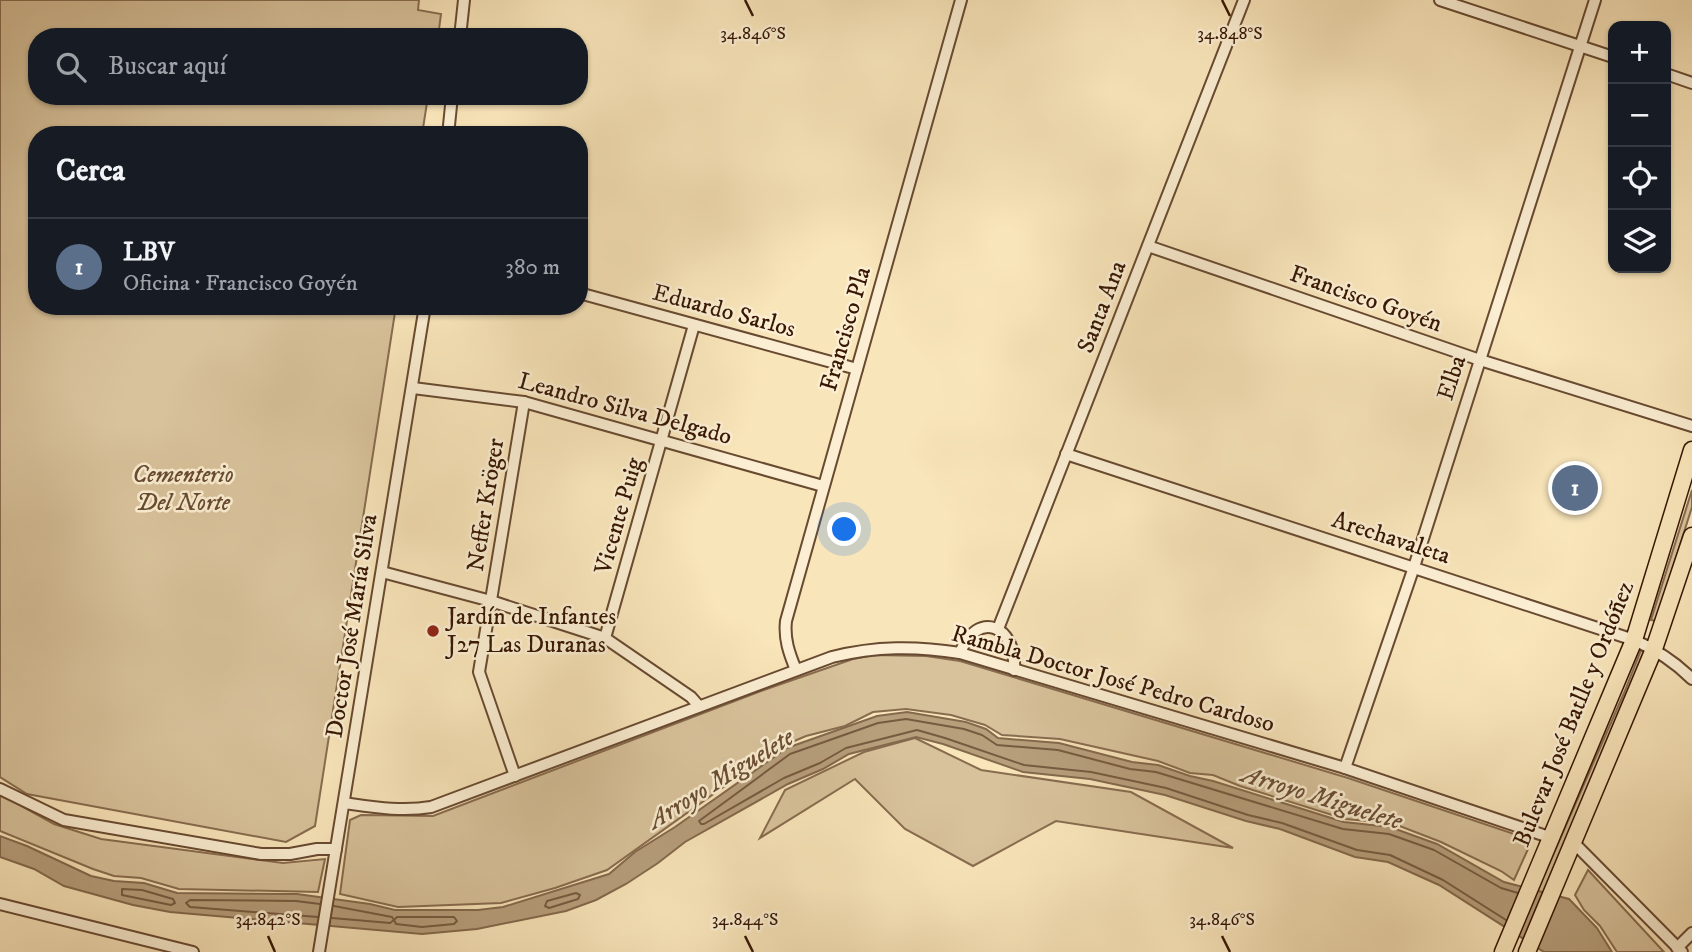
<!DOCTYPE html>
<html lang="es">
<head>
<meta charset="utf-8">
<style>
	:root { --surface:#171b24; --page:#20242c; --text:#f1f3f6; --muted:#9ea1a6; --line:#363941; --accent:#c59692 }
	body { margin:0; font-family:"IM FELL DW Pica",serif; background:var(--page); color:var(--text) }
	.controls { position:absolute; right:21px; top:21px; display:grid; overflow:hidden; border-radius:14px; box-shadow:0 2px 5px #0004 }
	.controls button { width:63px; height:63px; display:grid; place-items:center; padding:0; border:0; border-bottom:2px solid var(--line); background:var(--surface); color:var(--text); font:35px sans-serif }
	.you { position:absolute; left:845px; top:530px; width:24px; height:24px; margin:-18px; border:5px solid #fff; border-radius:50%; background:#1a73e8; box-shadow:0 0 0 10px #1a73e833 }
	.badge { display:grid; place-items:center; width:46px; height:46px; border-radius:50%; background:var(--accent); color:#fff; font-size:23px; font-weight:700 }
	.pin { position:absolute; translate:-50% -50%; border:4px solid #fff; box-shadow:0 2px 7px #0006 }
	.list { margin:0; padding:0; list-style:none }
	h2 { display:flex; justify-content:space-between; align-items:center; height:91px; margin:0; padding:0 28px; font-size:30px }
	h2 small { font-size:23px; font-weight:400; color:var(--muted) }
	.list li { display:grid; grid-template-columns:46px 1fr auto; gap:21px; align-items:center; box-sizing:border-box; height:98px; padding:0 28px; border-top:2px solid var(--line) }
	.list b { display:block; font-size:26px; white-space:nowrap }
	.list p { margin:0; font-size:23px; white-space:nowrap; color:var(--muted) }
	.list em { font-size:23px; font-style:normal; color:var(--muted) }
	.icon { flex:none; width:38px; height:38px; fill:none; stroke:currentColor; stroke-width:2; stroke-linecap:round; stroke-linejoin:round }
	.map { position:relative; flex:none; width:1692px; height:952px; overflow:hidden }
	.search { position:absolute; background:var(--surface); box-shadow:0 2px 5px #0004; left:28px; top:28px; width:560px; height:77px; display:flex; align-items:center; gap:18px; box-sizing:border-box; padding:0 24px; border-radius:28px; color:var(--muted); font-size:26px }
	.panel { position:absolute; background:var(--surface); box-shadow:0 2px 5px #0004; left:28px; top:126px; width:560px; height:189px; border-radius:28px }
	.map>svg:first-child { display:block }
	.green { fill:#d8c29b; stroke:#886c4f; stroke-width:2 }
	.water { fill:#b79f7c; stroke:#84694c; stroke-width:2 }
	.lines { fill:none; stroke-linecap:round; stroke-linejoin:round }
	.shore { stroke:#775b40; stroke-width:2 }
	.minor-casing { stroke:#684a31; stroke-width:14 }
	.primary-casing { stroke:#371703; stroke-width:19 }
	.minor { stroke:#fbeed2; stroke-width:10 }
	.primary { stroke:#f9e5ba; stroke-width:16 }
	.ticks { fill:none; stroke:#371703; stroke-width:2.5 }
	.poi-dot { fill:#8f2418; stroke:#fbeed2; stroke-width:2.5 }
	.labels { text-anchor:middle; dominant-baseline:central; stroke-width:5; stroke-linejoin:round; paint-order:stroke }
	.street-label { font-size:24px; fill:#371703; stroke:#fbeed2 }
	.park-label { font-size:24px; font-style:italic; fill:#674a31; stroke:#fbeed2 }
	.poi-label { font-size:24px; fill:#371703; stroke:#fbeed2; text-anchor:start }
	.water-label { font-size:26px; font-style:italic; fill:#6a4d33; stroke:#fbeed2 }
	.ticks-label { font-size:18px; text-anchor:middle; fill:#371703; stroke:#fbeed2; stroke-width:5; stroke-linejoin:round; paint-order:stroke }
</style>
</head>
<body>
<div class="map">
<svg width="1692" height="952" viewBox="0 0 1692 952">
	<rect width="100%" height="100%" fill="#f9e5ba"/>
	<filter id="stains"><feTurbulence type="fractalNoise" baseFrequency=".00286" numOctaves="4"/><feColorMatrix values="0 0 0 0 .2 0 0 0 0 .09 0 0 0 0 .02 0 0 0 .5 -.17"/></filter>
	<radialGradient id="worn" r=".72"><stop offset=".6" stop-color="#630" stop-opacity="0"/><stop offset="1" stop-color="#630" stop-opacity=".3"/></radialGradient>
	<g class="green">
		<path d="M0 0H419L418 10 441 14 438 37H37V96H428L422 135H37V306H396L315 826 286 842 27 794 0 777Z"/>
		<path d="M1692 490V507L1656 621 1651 620Z"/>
		<path d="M1641 650 1646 652 1542 899 1535 896 1624 693Z"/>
		<path d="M874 655 926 656 960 661 1348 778 1526 838 1528 849 1514 880 1501 871 1441 842 1392 823 1345 819 1240 786 1213 775 1190 773 1158 761 1060 739 1002 735 985 725 951 715 906 709 873 712 845 726 806 736 778 748 607 870 555 888 501 903 398 907 340 894 350 820 361 815 433 816 761 691 853 659Z"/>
		<path d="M915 738 981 770 1131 792 1233 848 1056 821 973 866 905 829 855 779 760 838 785 790 864 752Z"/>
		<path d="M0 794 54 824 101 839 283 863 325 859 318 892 179 889 141 878 114 876 93 869 0 831Z"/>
		<path d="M1588 870 1664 952H1617L1600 926 1584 910 1575 895Z"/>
	</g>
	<path class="water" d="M907 712 966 722 986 729 998 738 1059 743 1132 762 1158 765 1190 776 1213 781 1344 822 1390 827 1437 844 1504 882 1569 899 1597 928 1612 952H1544L1439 885 1388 862 1355 857 1280 829 1246 821 1165 795 1090 779 1023 772 943 744 916 737 849 754 823 769 788 784 685 842 658 863 626 884 596 900 566 911 477 929 422 934 170 912 133 905 64 886 34 869 0 857V836L27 846 91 876 114 881 144 883 177 893 297 894 370 904 395 910H478L503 907 609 874 635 852 675 827 787 748 877 716Z"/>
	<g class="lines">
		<g class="shore">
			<path d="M122 889 142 890 173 899 175 903 171 905 122 895Z"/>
			<path d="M576 893 580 895 578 899 549 908 545 906 547 901Z"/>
			<path d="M318 917 190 907 186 903 190 900 296 901 320 904"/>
			<path d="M397 917H454L457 921 454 924 422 927 396 924 394 920Z"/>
			<path d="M332 918 390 923 394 920 392 917 334 906"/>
			<path d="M1506 920 1443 880 1390 855 1357 850 1282 823 1248 815 1166 788 1091 772 1024 765 945 738 917 730 846 748 820 763 784 778 704 824H701L699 821 790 754 878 723 906 719 964 729 982 735 997 745 1058 750 1130 769 1156 772 1343 829 1389 834 1434 850 1501 888 1518 893"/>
		</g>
		<g class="minor-casing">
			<g id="minor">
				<path d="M1440 0 1613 57"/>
				<path d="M460 37 464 0"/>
				<path d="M1666 74 1692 83"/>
				<path d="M448 135 452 96"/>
				<path d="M1148 246 1480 360 1692 426"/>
				<path d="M579 293 857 369"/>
				<path d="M413 388 524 402 823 486"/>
				<path d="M1066 454 1634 640C1657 650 1674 661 1692 679"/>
				<path d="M382 572 491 601 605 638 691 697 698 705"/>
				<path d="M998 629 1244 0"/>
				<path d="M605 638 694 325"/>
				<path d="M960 653C977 609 1017 625 1014 670"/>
				<path d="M796 670C789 653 784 639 786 621L961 0"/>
				<path d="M1345 768 1414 567 1595 0"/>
				<path d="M515 776 479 672 524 402"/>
				<path d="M0 789 64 820 261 854H290L317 849H336"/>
				<path d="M344 803C373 807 402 812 431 807L832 657C876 646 916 646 960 653L1345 768 1549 837"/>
				<path d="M1574 843 1682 952"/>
				<path d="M0 904 193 952"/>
				<path d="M1677 948 1692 933"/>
				<path d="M319 952 425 306"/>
			</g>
		</g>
		<g class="primary-casing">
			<g id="primary">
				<path d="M1503 952 1634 640 1692 450"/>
				<path d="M1527 952 1654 649 1692 536"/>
			</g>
		</g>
		<use href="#minor" class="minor"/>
		<use href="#primary" class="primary"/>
	</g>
	<path class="ticks" d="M745 0 753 16M1222 0 1230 16M268 936 275 952M745 936 753 952M1222 936 1230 952"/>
	<circle class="poi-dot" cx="433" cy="631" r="7"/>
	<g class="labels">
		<g class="street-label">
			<text transform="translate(1366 299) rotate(19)">Francisco Goyén</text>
			<text transform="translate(1102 307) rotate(-69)">Santa Ana</text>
			<text transform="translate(724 311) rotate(15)">Eduardo Sarlos</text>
			<text transform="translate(846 329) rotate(-74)">Francisco Pla</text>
			<text transform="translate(1452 378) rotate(-72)">Elba</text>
			<text transform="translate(625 409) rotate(15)">Leandro Silva Delgado</text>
			<text transform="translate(486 505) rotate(-81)">Neffer Kröger</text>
			<text transform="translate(619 516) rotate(-74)">Vicente Puig</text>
			<text transform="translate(1391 538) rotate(18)">Arechavaleta</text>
			<text transform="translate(352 626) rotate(-81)">Doctor José María Silva</text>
			<text transform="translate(1113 679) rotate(16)">Rambla Doctor José Pedro Cardoso</text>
			<text transform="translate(1574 714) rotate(-68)">Bulevar José Batlle y Ordóñez</text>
		</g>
		<g class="park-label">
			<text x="183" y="475">Cementerio<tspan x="183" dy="28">Del Norte</tspan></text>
		</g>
		<g class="poi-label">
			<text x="447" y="617">Jardín de Infantes<tspan x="447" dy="28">J27 Las Duranas</tspan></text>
		</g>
		<g class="water-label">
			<text transform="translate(721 779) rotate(-32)">Arroyo Miguelete</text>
			<text transform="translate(1322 798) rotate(17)">Arroyo Miguelete</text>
		</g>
	</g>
	<g class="ticks-label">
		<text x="753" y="39">34.846°S</text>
		<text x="1230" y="39">34.848°S</text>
		<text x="268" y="925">34.842°S</text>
		<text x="745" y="925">34.844°S</text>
		<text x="1222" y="925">34.846°S</text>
	</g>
	<rect width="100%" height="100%" filter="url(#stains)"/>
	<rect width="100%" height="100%" fill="url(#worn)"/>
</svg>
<div class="controls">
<button>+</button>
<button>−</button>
<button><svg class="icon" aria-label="locate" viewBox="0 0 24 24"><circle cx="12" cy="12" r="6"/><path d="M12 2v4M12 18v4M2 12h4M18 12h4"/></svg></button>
<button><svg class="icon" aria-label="layers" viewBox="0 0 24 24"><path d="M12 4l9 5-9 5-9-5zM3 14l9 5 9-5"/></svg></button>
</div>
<div class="you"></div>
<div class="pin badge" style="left:1575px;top:488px;background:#5c6f8a">1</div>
<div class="search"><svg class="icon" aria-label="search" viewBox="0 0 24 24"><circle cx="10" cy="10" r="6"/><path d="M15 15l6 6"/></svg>Buscar aquí</div>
<section class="panel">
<h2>Cerca<small></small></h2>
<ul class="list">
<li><span class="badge" style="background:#5c6f8a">1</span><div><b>LBV</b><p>Oficina · Francisco Goyén</p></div><em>380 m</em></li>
</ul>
</section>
</div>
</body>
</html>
